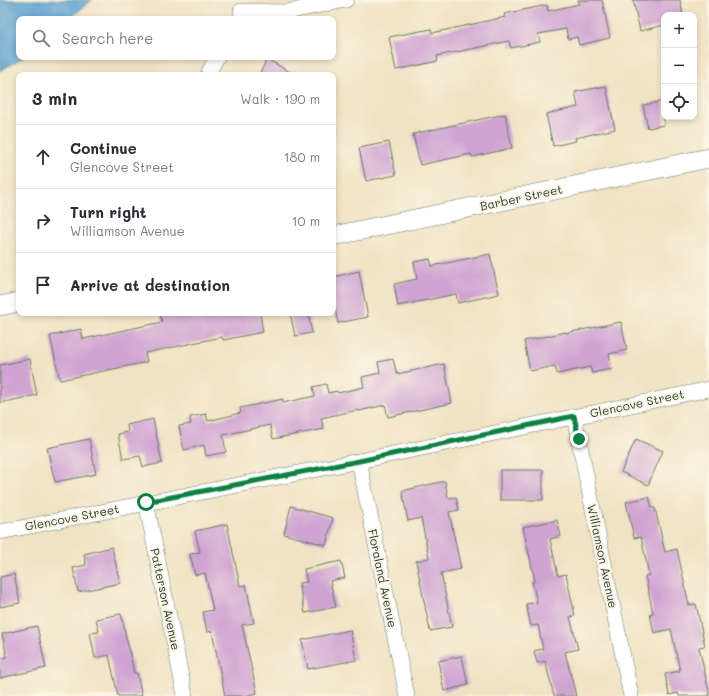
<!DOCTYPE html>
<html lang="en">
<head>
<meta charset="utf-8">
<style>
	:root { --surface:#fff; --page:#f2f2f3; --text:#2b2b33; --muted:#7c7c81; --line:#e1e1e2 }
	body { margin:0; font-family:Mali,sans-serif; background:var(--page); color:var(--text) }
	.controls { position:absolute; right:12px; top:12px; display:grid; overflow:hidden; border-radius:8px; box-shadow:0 2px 6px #0003 }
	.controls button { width:36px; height:36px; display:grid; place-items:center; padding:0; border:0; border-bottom:1px solid var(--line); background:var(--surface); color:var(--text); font:20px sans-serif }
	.stop { position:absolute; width:12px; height:12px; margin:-9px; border:3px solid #0b8043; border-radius:50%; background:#fff }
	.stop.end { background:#0b8043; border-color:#fff; box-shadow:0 1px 4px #0008 }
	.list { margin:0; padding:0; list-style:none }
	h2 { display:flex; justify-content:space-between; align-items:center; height:52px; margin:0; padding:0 16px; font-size:17px }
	h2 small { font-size:13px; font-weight:400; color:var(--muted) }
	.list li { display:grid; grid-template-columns:26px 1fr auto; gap:12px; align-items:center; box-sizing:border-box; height:64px; padding:0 16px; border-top:1px solid var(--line) }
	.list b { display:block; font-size:15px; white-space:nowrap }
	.list p { margin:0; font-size:13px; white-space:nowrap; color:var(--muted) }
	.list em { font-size:13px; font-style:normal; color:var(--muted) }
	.icon { flex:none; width:22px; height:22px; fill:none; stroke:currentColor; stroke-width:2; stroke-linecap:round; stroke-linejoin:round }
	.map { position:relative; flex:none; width:709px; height:696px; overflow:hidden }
	.search { position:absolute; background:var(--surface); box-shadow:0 2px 6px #0003; left:16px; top:16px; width:320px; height:44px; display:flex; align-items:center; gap:10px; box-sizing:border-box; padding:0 14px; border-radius:8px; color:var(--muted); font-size:15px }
	.panel { position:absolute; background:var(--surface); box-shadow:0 2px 6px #0003; left:16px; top:72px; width:320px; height:244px; border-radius:8px }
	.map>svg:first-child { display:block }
	.water { fill:#5ba1d0; stroke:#3d6f82 }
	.building { fill:#cfa3d2 }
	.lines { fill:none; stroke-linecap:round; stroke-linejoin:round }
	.minor-casing { stroke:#687766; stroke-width:16 }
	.tertiary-casing { stroke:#687766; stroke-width:20 }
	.minor { stroke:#fff; stroke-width:15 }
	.tertiary { stroke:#fff; stroke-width:19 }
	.route { stroke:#0b8043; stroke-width:5 }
	.labels { text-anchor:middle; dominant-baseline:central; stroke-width:4; stroke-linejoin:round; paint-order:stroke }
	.street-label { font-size:12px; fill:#1f3d34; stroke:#fcf5e5 }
</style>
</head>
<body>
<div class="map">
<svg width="709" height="696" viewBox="0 0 709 696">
	<rect width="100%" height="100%" fill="#fcf5e5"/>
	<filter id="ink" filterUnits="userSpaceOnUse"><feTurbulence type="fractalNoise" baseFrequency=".025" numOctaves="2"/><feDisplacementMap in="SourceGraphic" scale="8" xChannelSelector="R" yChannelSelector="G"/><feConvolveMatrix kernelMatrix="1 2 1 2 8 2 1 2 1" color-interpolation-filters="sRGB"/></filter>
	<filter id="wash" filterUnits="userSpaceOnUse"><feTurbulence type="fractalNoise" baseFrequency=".012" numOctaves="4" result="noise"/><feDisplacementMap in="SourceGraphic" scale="16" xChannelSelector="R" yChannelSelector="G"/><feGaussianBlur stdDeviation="0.9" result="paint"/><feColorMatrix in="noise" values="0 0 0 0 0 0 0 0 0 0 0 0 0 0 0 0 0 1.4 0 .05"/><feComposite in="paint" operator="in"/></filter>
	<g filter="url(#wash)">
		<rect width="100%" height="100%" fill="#f0e3c3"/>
		<path class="water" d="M0 0H92L69 19H19V57H24L0 71Z"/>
		<g id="blocks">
			<g class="building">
				<path d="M578 0H602L610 38 579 45 577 37 568 39 566 29 538 34 540 42 511 48 509 41 437 56 438 61 396 70 389 37 431 29 432 33 505 17 504 14 547 5 548 11 579 4Z"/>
				<path d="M633 0H680L683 15H664V25L640 31Z"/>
				<path d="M267 59 295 75H259Z"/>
				<path d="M606 86 615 129 575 138 576 141 553 146 546 114 578 107 575 92Z"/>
				<path d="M664 101V125L648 128 643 105Z"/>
				<path d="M505 114 512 148 472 157 471 154 420 165 413 134Z"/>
				<path d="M389 142 396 175 366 181 359 148Z"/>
				<path d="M490 254 499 294 458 303 456 294 398 306 394 284 417 279 414 262 430 259 432 266Z"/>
				<path d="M359 271 368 317 338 323 333 298V277Z"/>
				<path d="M171 313H260L263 332 223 340 222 337 145 353 147 362 60 380 50 336 81 329 83 339 162 322 160 315Z"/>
				<path d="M290 313H308L312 333 295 336Z"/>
				<path d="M621 322 627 350 609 354 612 369 592 373 590 367 557 374 555 366 530 371 524 341 566 332V333Z"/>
				<path d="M30 359 37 395 0 403V365Z"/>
				<path d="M393 359 397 374 444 364 452 403 388 417 385 405 359 411 358 410 321 418 324 429 273 439 270 425 223 435 226 452 206 456 204 445 184 450 179 426 191 424 190 417 206 414 208 421 241 413 240 408 283 399V403L315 396 313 387 326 384 328 393 337 391 338 393 364 387 362 377 380 373 378 362Z"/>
				<path d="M153 419 162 463 143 467 140 456 123 459 118 434 128 432 127 425Z"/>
				<path d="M89 439 96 474 55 482 47 448Z"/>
				<path d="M636 439 663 451 648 485 621 472Z"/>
				<rect x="500" y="470" width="43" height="30"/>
				<path d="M445 481 448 498 456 497 459 510 449 512 461 569 441 573 452 627 430 631 416 561 429 558 421 518 408 521 402 491Z"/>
				<path d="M649 497 652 508H655L665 552 677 549 689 605 696 604 705 646 699 647 709 692V696H679L678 693 669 695 665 674 680 671 671 629 654 633 650 614 653 613 645 576 649 575 641 537 634 538 626 502Z"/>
				<path d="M291 506 333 518 326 545 284 534Z"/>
				<path d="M557 520 561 536 550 539 558 576 566 574 575 616 570 617 578 649 565 652 576 696H554L545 661 537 663 534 651 543 649 538 625 531 626 526 604 537 602 532 582 535 581 523 527Z"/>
				<path d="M227 524 240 586 246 585 254 623 242 625 257 693 245 696H225L212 631 207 632 203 612 213 610 205 573 195 575 190 554 200 552 195 531Z"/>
				<path d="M112 547 120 583 78 592 73 568 86 565 84 554Z"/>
				<path d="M341 561 345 578 330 581 336 607 305 613 299 583 307 582 304 569Z"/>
				<path d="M14 574 20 603 0 607V577Z"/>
				<path d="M121 614 134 673H137L142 696H118L109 655 95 658 90 633 99 632 96 619Z"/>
				<path d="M37 626 46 668 0 678V659L7 657 2 634Z"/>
				<path d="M350 630 356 660 308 669 302 640Z"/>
				<path d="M462 656 468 685 444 691 438 661Z"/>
			</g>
		</g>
	</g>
	<g filter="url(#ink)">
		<use href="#blocks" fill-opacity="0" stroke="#687766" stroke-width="1"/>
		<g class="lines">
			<g class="minor-casing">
				<g id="minor">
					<path d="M241 11 287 12 346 0"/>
					<path d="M209 75V72L217 57"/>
					<path d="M574 416 631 696"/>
					<path d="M359 461 407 696"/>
					<path d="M146 502 185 696"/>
					<path d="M0 532 359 461 709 389"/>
				</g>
			</g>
			<g class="tertiary-casing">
				<g id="tertiary">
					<path d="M333 236 709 158"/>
					<path d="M0 306 19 302"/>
				</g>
			</g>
			<use href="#minor" class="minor"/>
			<use href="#tertiary" class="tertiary"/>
		</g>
	</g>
	<g class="lines" filter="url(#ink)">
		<path class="route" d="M146 502 359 461 574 416 579 439"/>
	</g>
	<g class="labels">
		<g class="street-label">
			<text transform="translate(521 197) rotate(-12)">Barber Street</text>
			<text transform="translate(637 403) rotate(-12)">Glencove Street</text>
			<text transform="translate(72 517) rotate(-11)">Glencove Street</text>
			<text transform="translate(603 556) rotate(78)">Williamson Avenue</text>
			<text transform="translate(383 578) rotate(78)">Floraland Avenue</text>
			<text transform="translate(166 599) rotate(78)">Patterson Avenue</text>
		</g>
	</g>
</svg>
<div class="controls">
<button>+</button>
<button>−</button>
<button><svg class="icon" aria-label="locate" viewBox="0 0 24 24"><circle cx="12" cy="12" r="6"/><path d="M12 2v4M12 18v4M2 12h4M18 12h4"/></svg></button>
</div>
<div class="stop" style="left:146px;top:502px"></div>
<div class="stop end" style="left:579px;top:439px"></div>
<div class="search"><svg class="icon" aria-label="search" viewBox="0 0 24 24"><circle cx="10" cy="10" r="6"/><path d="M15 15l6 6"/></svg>Search here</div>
<section class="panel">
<h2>3 min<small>Walk · 190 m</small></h2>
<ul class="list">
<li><svg class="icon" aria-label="ahead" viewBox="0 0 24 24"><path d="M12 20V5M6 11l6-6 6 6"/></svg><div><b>Continue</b><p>Glencove Street</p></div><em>180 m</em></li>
<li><svg class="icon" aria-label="right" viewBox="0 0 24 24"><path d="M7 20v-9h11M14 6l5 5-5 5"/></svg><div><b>Turn right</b><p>Williamson Avenue</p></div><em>10 m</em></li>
<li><svg class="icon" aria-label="arrive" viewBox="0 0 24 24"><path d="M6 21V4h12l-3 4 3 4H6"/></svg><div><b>Arrive at destination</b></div></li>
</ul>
</section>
</div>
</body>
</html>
